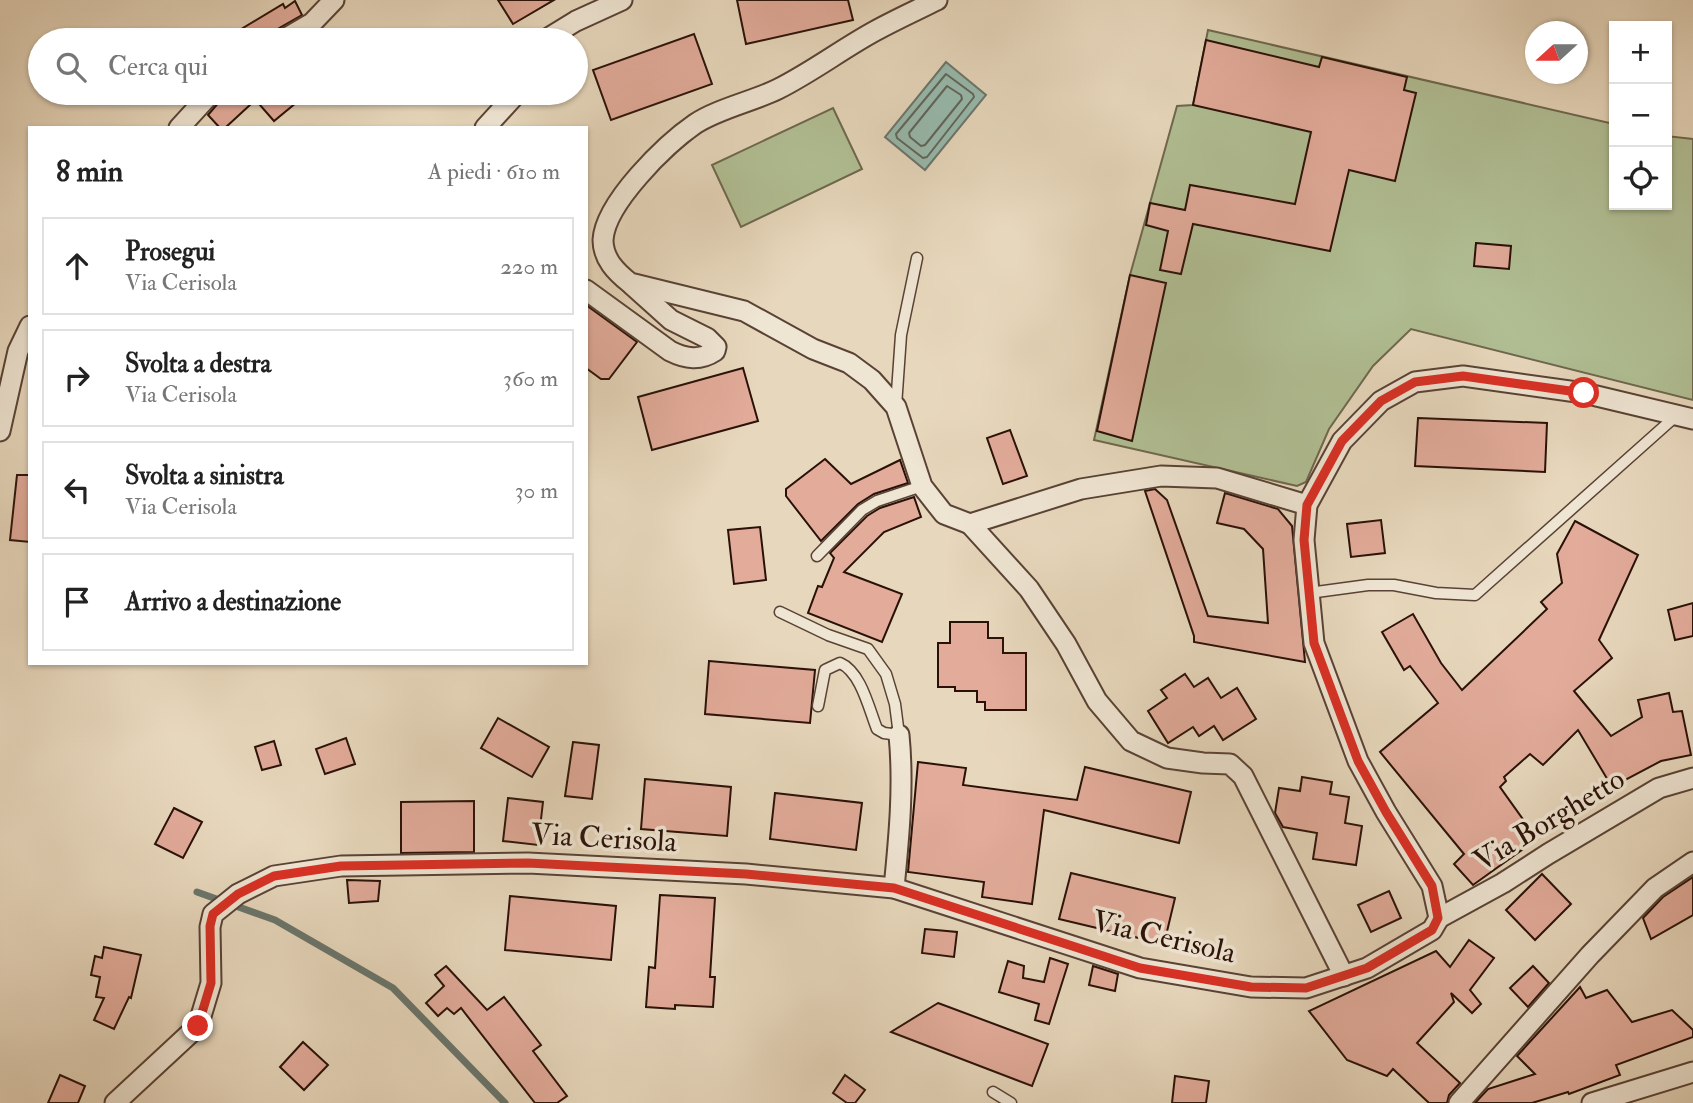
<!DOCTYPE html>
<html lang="it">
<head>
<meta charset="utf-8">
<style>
	:root { --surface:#fff; --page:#f2f2f2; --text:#222; --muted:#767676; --line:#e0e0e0 }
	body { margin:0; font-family:"IM FELL Double Pica",serif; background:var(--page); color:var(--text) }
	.controls { position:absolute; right:21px; top:21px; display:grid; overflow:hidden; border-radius:0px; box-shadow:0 2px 5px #0004 }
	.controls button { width:63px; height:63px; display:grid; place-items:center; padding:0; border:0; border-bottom:2px solid var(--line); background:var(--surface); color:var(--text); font:35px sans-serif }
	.compass { position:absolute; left:1525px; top:21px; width:63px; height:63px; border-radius:50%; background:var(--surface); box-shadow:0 2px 5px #0004; rotate:249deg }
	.stop { position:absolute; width:21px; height:21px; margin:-16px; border:5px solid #d93025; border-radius:50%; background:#fff }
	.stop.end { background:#d93025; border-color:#fff; box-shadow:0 2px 7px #0008 }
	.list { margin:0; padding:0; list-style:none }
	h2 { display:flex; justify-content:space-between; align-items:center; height:91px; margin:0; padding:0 28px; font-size:30px }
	h2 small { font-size:23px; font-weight:400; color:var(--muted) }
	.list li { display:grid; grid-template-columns:46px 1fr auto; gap:21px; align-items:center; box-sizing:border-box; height:98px; margin:0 14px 14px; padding:0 14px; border:2px solid var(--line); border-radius:0px }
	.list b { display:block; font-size:26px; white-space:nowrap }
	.list p { margin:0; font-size:23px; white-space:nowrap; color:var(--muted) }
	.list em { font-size:23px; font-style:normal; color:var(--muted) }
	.icon { flex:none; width:38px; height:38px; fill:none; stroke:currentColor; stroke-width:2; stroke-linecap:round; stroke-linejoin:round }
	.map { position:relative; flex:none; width:1693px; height:1103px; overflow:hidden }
	.search { position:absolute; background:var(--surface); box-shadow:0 2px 5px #0004; left:28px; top:28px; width:560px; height:77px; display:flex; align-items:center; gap:18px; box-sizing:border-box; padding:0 24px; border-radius:38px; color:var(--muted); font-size:26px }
	.panel { position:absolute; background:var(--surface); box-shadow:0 2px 5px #0004; left:28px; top:126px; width:560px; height:539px; border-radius:0px }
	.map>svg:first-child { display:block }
	.green { fill:#b1bf94; stroke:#6e684e; stroke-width:2 }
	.water { fill:#97baae; stroke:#6b766c; stroke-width:2 }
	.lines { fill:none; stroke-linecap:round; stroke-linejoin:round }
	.shore { stroke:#60665b; stroke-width:2 }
	.stream { stroke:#6b766c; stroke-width:7 }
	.building { fill:#e2ab9a; stroke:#2a1108; stroke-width:2 }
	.lane-casing { stroke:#594235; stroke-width:13 }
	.street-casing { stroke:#594235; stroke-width:23 }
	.lane { stroke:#efe5d3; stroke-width:10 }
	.street { stroke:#efe5d3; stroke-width:19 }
	.route { stroke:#d93025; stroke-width:9 }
	.labels { text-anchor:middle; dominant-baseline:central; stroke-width:7; stroke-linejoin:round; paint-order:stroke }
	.street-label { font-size:30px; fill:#2a1108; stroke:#efe5d3 }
</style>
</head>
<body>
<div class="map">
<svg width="1693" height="1103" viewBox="0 0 1693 1103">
	<rect width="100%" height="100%" fill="#e7d7bc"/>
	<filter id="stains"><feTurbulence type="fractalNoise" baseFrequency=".00286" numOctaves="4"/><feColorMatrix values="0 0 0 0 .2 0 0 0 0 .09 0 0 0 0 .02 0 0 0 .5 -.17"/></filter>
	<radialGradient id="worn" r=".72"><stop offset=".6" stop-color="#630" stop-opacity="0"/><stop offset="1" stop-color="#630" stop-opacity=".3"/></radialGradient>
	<g class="green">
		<path d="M1208 30 1614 124V205H1667V136L1693 139V400L1411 329 1373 366 1329 429 1306 482 1297 486 1094 440 1130 275 1177 106 1193 105Z"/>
		<path d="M833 108 862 169 741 227 712 165Z"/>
	</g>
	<path class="water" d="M946 62 986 95 925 170 885 137Z"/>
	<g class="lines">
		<g class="shore">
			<path d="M946 74 973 94 974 97 927 157 923 158 897 138 896 134Z"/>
			<path d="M947 86 961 95 962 99 925 145 921 146 910 137 909 133Z"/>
		</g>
		<path class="stream" d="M197 892 275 920 393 988 505 1103"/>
	</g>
	<g class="building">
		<path d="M498 0H554L513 24Z"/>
		<path d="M737 0H848L853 20 746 44Z"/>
		<path d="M295 1 302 15 276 30 271 40H223L283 4 285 8Z"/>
		<path d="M694 34 712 84 611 120 593 70Z"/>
		<path d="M1206 40 1319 67 1322 57 1407 77 1404 90 1416 93 1395 181 1349 170 1330 251 1193 224 1181 274 1160 270 1168 231 1146 225 1150 203 1185 210 1190 185 1295 204 1311 132 1193 105Z"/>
		<path d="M223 93H263L225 128H220L208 115 220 101Z"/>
		<path d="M273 93H308L274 121 259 104Z"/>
		<path d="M1476 243 1511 246 1509 269 1474 266Z"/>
		<path d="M1130 275 1166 283 1132 441 1097 431Z"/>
		<path d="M586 305 637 342 609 379H601L586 368Z"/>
		<path d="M743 368 758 421 652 450 638 397Z"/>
		<path d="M1418 418 1547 423 1545 472 1415 466Z"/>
		<path d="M1010 430 1027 476 1003 484 987 438Z"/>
		<path d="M825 459 851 484 900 460 908 483 874 494 858 504 821 541 786 496V489Z"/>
		<path d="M17 475H30V542L10 540Z"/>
		<path d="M1155 489 1167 500 1208 616 1268 623 1263 549 1244 529 1217 523 1225 493 1278 509 1292 526 1305 662 1194 642V636L1145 491Z"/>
		<path d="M914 497 921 517 884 532 844 572 902 594 882 642 808 613 818 586 822 587 834 558 830 553 867 516 880 508Z"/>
		<path d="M1381 520 1385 553 1351 557 1347 524Z"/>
		<path d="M1575 521 1638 555 1599 640 1612 658 1574 691 1611 736 1642 717 1638 700 1669 693 1673 712 1682 711 1691 755 1661 761 1612 787 1578 730 1543 765 1530 754 1504 777 1506 781 1500 787 1537 839 1473 885 1454 864 1464 854 1380 752 1438 703 1410 666 1404 670 1382 632 1413 614 1441 663 1462 690 1547 609 1541 602 1562 583 1557 554Z"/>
		<path d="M760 527 766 580 734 584 728 530Z"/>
		<path d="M1693 603V636L1675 640 1668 610Z"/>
		<path d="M950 622H988V638H1003V653H1026V710H985V702H977V691H955V687H938V643H950Z"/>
		<path d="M709 661 815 670 810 723 705 714Z"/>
		<path d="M1185 674 1194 687 1208 678 1221 698 1237 688 1256 719 1223 740 1214 726 1199 736 1193 727 1168 743 1148 711 1167 698 1161 690Z"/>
		<path d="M498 718 549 747 532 777 481 748Z"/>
		<path d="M346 738 355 764 325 774 316 749Z"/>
		<path d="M274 741 281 765 262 770 255 747Z"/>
		<path d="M573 742 599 745 592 799 565 796Z"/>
		<path d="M918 762 966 768 963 785 1077 800 1085 767 1191 792 1179 843 1044 810 1032 904 982 897 984 882 908 872Z"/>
		<path d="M1302 777 1332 782 1330 794 1349 797 1345 823 1362 826 1356 865 1313 859 1317 833 1283 827 1275 813 1279 788 1300 791Z"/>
		<path d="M645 779 731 787 727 836 641 829Z"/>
		<path d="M775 793 862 803 856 850 770 839Z"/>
		<path d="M508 798 543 802 538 845 503 841Z"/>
		<path d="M474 801V852L401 853V802Z"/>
		<path d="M174 808 202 822 183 858 155 844Z"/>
		<path d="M1071 873 1175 898 1164 944 1059 919Z"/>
		<path d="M1542 874 1571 904 1535 940 1506 910Z"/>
		<path d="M1693 877V915L1651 939 1643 918 1663 897Z"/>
		<path d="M347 880 380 881 378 901 349 903Z"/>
		<path d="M1389 891 1401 918 1371 932 1358 905Z"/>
		<path d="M660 895 715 898 710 977H715L713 1007 675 1005V1009L646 1007 649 967 655 968Z"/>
		<path d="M510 896 616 906 611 960 505 950Z"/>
		<path d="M925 929 957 932 954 957 922 953Z"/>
		<path d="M1469 940 1494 958 1470 990 1481 1004 1472 1013 1451 993 1454 1002 1417 1043 1460 1083 1449 1095 1447 1103H1429L1393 1069 1387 1076 1347 1060 1309 1011 1436 951 1450 967Z"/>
		<path d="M104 947 141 955 131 998 129 997 114 1029 94 1020 104 998 96 997 100 977 91 975 95 956 102 958Z"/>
		<path d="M1050 958 1068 964 1049 1024 1035 1020 1039 1004 999 992 1008 961 1024 966 1023 978 1044 982Z"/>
		<path d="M446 966 487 1010 504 997 541 1045 533 1051 567 1096 557 1103H535L461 1008 454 1014 447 1008 438 1016 426 1003 444 986 435 975Z"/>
		<path d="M1093 966 1118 974 1115 991 1089 985Z"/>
		<path d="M1533 966 1549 983 1528 1007 1510 988Z"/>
		<path d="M1580 987 1586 998 1607 990 1632 1022 1672 1010 1693 1030V1037L1616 1065 1620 1075 1569 1094 1568 1092 1532 1103H1475L1488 1089 1535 1074 1517 1056Z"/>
		<path d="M938 1003 1048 1044 1032 1086 891 1032Z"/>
		<path d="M303 1042 328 1065 304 1090 280 1067Z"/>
		<path d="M60 1075 85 1086 78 1103H48Z"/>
		<path d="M845 1075 865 1090 855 1103H847L833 1093Z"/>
		<path d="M1175 1076 1209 1081 1206 1103H1172Z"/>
	</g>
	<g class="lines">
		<g class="lane-casing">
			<g id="lane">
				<path d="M896 406 901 335 917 258"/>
				<path d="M817 556 862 510 877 501 922 486"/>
				<path d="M1309 593 1368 585H1394L1436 593 1475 595 1677 415"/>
				<path d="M780 612 828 635 868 649 886 674 895 704 899 735 884 733 877 729C869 709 861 672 840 663L825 670 818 706"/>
				<path d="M993 1092 1011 1103"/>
			</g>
		</g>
		<g class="street-casing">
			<g id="street">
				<path d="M937 0C917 10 895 20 875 31 842 49 812 72 778 89 754 101 717 109 695 124 666 144 605 203 603 240 603 259 616 272 630 283L744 311 813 349 849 363 872 380 896 407 922 486 944 514 970 524 1081 489 1161 476 1217 478 1307 505"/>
				<path d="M283 40 312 23 334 0"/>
				<path d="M545 40 576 21 622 0"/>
				<path d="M179 128 211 93"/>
				<path d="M485 128 517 93"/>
				<path d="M586 290 670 351C686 359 700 361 715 351L716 347 707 338 671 320 632 285"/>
				<path d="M0 431 18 351 30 326"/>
				<path d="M970 524 1029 589 1066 644 1097 701 1131 741 1167 758 1203 763 1230 764 1243 776 1344 976"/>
				<path d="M894 888C899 838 904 786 899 735"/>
				<path d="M1439 918 1503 883 1548 854 1659 788 1693 778"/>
				<path d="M115 1103 198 1026 211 983 210 927 213 914 238 894 274 876 341 866 528 863 746 874 894 888 1140 968 1251 987 1306 988 1367 968 1432 930 1439 918 1432 886 1386 812 1358 761 1314 643 1304 540 1307 505 1342 441 1381 401 1415 382 1463 376 1584 393 1693 419"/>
				<path d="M1459 1103 1590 955 1655 888 1693 862"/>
				<path d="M1592 1103 1693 1072"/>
			</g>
		</g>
		<use href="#lane" class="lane"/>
		<use href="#street" class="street"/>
	</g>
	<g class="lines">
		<path class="route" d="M198 1026 211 983 210 926 213 914 238 894 274 876 341 866 528 863 746 874 894 888 1140 968 1251 987 1306 988 1367 968 1432 930 1438 918 1432 886 1386 812 1358 761 1314 643 1304 540 1307 505 1342 441 1381 401 1415 382 1463 376 1584 393"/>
	</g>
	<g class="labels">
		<g class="street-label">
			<text transform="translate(1549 820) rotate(-31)">Via Borghetto</text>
			<text transform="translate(604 838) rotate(3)">Via Cerisola</text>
			<text transform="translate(1164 937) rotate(13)">Via Cerisola</text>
		</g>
	</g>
	<rect width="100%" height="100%" filter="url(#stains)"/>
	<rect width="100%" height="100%" fill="url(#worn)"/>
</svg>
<div class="controls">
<button>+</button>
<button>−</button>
<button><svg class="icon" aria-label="locate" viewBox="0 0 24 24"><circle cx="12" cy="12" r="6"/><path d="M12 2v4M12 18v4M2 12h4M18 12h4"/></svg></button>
</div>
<svg class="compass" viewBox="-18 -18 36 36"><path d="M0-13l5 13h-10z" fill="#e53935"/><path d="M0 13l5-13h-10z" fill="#767676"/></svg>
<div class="stop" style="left:1584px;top:393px"></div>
<div class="stop end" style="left:198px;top:1026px"></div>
<div class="search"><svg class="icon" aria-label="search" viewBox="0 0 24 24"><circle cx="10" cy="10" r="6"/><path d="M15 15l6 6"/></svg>Cerca qui</div>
<section class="panel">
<h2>8 min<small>A piedi · 610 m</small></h2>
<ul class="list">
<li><svg class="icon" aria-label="ahead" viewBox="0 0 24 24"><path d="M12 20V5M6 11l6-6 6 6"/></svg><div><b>Prosegui</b><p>Via Cerisola</p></div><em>220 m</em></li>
<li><svg class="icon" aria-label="right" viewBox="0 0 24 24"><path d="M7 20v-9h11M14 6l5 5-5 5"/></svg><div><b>Svolta a destra</b><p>Via Cerisola</p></div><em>360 m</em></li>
<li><svg class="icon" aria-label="left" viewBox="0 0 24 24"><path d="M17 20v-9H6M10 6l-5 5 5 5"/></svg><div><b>Svolta a sinistra</b><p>Via Cerisola</p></div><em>30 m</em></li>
<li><svg class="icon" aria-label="arrive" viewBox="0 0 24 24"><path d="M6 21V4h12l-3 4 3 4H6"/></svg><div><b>Arrivo a destinazione</b></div></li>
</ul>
</section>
</div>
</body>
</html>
